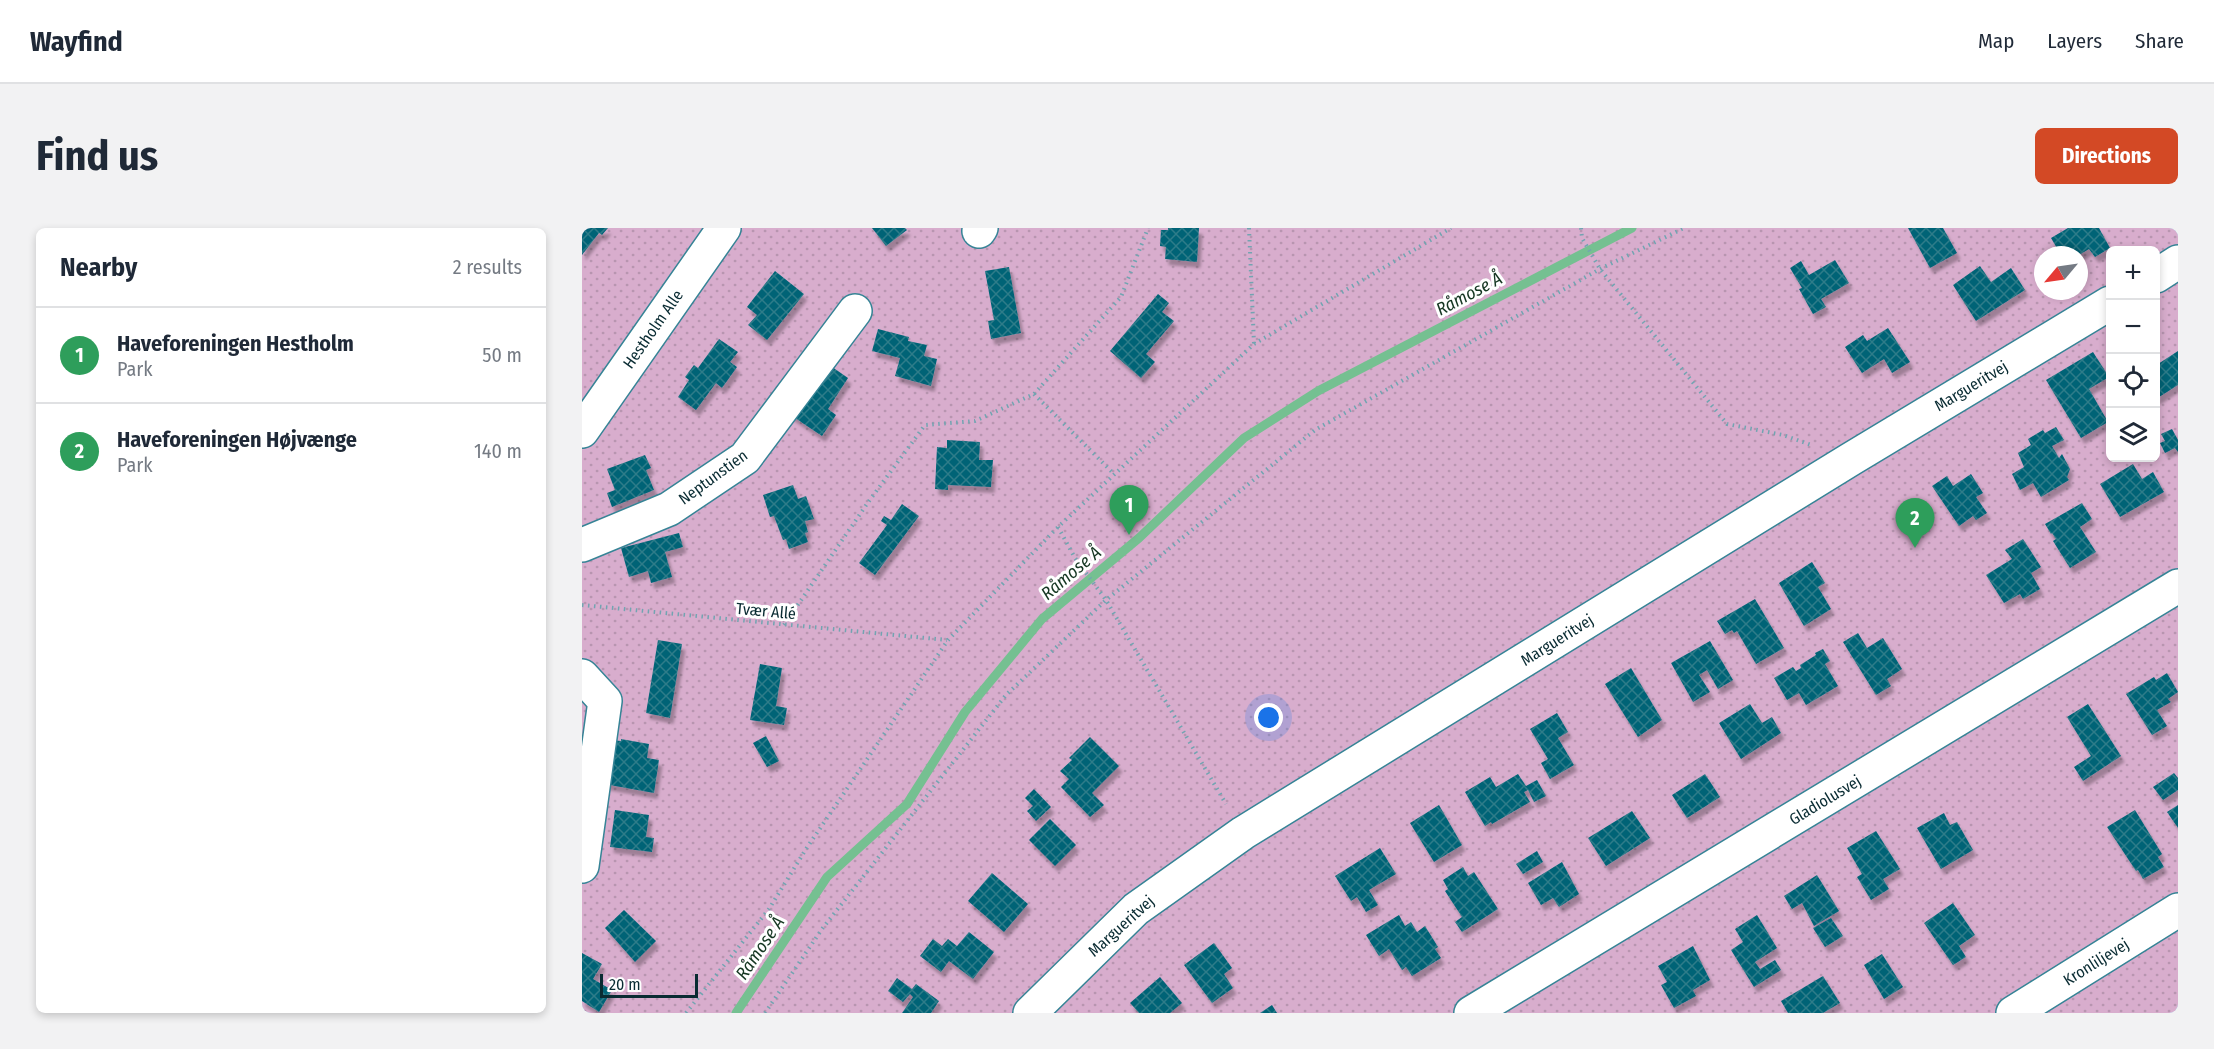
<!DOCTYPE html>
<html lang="en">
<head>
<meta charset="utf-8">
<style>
	:root { --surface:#fff; --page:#f2f2f3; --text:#1f2937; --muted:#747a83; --line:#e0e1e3; --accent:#d34925 }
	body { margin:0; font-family:"Fira Sans Condensed",sans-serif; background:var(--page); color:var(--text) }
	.controls { position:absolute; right:18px; top:18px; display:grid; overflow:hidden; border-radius:9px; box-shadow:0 3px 9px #0003 }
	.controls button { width:54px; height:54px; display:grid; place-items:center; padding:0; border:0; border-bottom:2px solid var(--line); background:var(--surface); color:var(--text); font:30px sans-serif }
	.compass { position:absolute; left:1452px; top:18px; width:54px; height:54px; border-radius:50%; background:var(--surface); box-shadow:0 3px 9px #0003; rotate:241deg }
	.scale { position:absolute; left:18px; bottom:15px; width:98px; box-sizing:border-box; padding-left:6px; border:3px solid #092b32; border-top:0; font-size:16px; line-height:21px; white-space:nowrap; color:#092b32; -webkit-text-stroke:4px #fff; paint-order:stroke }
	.you { position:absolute; left:687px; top:490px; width:21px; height:21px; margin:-15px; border:4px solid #fff; border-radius:50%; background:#1a73e8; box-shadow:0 0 0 9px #1a73e833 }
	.badge { display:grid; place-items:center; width:39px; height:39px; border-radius:50%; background:var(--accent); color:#fff; font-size:20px; font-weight:700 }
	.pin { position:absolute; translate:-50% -50px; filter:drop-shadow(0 2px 3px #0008) }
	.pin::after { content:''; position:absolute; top:32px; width:21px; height:18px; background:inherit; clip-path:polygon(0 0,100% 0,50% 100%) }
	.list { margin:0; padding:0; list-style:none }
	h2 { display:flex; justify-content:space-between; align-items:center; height:78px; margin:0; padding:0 24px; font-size:26px }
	h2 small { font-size:20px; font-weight:400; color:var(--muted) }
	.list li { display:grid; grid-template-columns:39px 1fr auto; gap:18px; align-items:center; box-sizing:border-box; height:96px; padding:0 24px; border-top:2px solid var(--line) }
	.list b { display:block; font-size:22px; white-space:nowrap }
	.list p { margin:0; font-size:20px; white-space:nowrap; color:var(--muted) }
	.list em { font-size:20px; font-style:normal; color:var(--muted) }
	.icon { flex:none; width:33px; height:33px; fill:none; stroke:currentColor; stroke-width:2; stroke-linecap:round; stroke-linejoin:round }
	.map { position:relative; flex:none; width:1596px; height:785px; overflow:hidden; border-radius:9px }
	header { display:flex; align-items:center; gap:36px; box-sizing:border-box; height:84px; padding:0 30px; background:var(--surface); border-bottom:2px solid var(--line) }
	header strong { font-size:28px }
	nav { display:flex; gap:33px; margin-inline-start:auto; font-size:21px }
	.intro { display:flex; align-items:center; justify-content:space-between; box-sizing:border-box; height:144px; padding:0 36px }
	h1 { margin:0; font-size:42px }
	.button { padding:15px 27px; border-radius:9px; background:var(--accent); color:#fff; font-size:21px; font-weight:700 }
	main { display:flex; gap:36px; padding:0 36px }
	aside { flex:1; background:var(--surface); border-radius:9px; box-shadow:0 3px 9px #0003 }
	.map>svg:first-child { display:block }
	.garden { fill:url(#garden-dots); fill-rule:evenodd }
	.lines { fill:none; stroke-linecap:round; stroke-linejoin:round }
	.stream { stroke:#75c091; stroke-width:9 }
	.building { fill:url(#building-cross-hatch); filter:url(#shadow) }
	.minor-casing { stroke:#368496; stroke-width:36 }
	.path { stroke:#72a4b1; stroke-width:4; stroke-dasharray:1.5 4.5; stroke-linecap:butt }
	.minor { stroke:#fff; stroke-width:33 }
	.labels { text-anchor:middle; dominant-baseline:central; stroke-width:6; stroke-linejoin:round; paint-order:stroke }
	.street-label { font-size:16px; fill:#092b32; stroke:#fff }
	.water-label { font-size:18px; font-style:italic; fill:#153622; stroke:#fff }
</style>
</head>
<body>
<header>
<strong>Wayfind</strong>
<nav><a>Map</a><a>Layers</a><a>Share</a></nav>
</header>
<div class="intro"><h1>Find us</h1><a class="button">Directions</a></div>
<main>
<aside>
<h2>Nearby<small>2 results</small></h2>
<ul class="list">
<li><span class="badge" style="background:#2e9e5b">1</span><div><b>Haveforeningen Hestholm</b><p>Park</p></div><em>50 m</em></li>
<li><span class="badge" style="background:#2e9e5b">2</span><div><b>Haveforeningen Højvænge</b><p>Park</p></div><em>140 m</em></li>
</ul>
</aside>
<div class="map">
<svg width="1596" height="785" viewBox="0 0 1596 785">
	<defs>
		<pattern id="garden-dots" width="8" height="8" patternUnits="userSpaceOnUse" patternTransform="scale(1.5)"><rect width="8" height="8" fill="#d8adcd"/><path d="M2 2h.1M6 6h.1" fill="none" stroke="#b895b0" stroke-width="1.8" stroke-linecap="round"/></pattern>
		<pattern id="building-cross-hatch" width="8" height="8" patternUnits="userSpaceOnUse" patternTransform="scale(1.5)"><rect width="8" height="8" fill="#016476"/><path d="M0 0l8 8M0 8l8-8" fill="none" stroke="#2e7b89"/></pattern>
		<filter id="shadow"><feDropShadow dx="3.5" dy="6" stdDeviation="1.5" flood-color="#0004"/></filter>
	</defs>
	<rect width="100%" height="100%" fill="#b0ecfc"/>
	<path class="garden" d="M0 0H1596V785H0ZM1528 22H1574V230H1528ZM1461 27H1497V63H1461Z"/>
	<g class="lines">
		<path class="stream" d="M154 785 245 649 325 576 383 484 460 391 557 310 662 210 736 163 1050 0"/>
	</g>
	<g class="building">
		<path d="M0 0H26L20 7 17 5 0 27Z"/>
		<path d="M290 0H323L325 2 304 18Z"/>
		<path d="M586 0H617L615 34 583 31 584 19 578 18 579 2H586Z"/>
		<path d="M1326 0H1361L1375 25 1348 40Z"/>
		<path d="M1486 0H1517L1528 20 1513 29 1507 21 1497 27H1479L1469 10Z"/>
		<path d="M1253 32 1267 55 1239 71 1244 79 1231 86 1217 61 1220 60 1208 40 1219 33 1227 47Z"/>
		<path d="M1398 38 1409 54 1429 40 1443 62 1394 93 1371 57Z"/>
		<path d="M427 39 439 105 409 111 406 93 412 92 403 43Z"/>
		<path d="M193 43 222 66 185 112 166 97 175 87 165 79Z"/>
		<path d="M576 66 587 75 580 84 592 93 564 126 573 134 559 150 528 123Z"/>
		<path d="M1306 100 1328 134 1310 145 1302 131 1280 145 1263 119 1281 107 1285 113Z"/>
		<path d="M296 101 327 109 326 113 345 117 342 128 355 131 349 158 313 148 318 130 290 123Z"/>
		<path d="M137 111 156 124 148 134 155 139 140 160 134 155 114 182 96 169 107 152 103 149 112 137 116 140Z"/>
		<path d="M1596 123V157L1574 171V133L1576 136Z"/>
		<path d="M1511 124 1527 149 1507 161 1526 194 1499 210 1464 152Z"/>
		<path d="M243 134 266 150 246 181 254 187 240 208 207 186Z"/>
		<path d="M1474 199 1482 212 1470 218 1477 230 1480 226 1488 241 1485 249 1487 252 1459 269 1451 255 1438 262 1430 246 1442 239 1436 225 1449 217 1446 211 1461 202 1463 205Z"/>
		<path d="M1590 201 1596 212V224L1593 220 1583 225 1578 215 1583 213 1579 206Z"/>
		<path d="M365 212 398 214 397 232H411L409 259 366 257V262L353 261 355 219 365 220Z"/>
		<path d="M63 227 69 240 64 242 72 262 30 279 25 265 33 262 25 241Z"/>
		<path d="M1551 236 1560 251 1571 244 1582 264 1538 289 1518 256Z"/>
		<path d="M1389 246 1401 265 1394 269 1405 285 1394 292 1391 288 1377 298 1350 258 1365 248 1371 258Z"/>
		<path d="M211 257 216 271 224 268 232 291 223 293 226 304 223 305 226 314 207 321 204 311 201 312 192 288 188 289 181 267Z"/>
		<path d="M1500 275 1510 291 1498 299 1514 324 1488 340 1471 313 1474 311 1470 305 1469 306 1463 296Z"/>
		<path d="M320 276 337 288 293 347 277 335 305 297 299 293 302 288 309 292Z"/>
		<path d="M97 305 101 319 83 324 90 349 69 355 66 343 47 349 39 320Z"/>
		<path d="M1441 311 1459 339 1449 345 1458 361 1441 371 1438 366 1422 375 1404 347 1430 331 1423 322Z"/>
		<path d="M1230 334 1243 355 1236 359 1249 381 1222 398 1197 355Z"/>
		<path d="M1173 371 1202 420 1174 436 1155 403 1152 405 1150 402 1143 406 1135 393Z"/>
		<path d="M1276 405 1285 420 1301 410 1320 441 1305 451 1309 458 1294 467 1261 414Z"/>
		<path d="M76 412 100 416 88 490 64 485Z"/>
		<path d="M1128 413 1151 452 1136 461 1125 442 1117 447 1128 464 1111 474 1089 435Z"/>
		<path d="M1241 421 1248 433 1243 436 1256 458 1224 477 1217 465 1205 472 1192 450 1211 439 1214 443 1219 440 1218 437 1234 427 1233 425Z"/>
		<path d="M178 436 200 440 194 478 205 480 202 497 168 492Z"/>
		<path d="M1049 440 1080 492 1056 509 1023 456Z"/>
		<path d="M1585 445 1596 464 1586 471 1589 474 1575 482 1585 498 1570 507 1544 466 1572 449 1574 452Z"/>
		<path d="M1168 476 1180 495 1190 489 1199 505 1159 531 1137 495Z"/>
		<path d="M1506 476 1539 528 1501 553 1492 539 1509 528 1485 489Z"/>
		<path d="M975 485 986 504 976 510 992 537 968 551 959 535 966 531 948 501Z"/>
		<path d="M184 508 197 533 185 539 171 515Z"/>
		<path d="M508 509 537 538 510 565 522 577 508 589 479 559 487 551 478 543 490 532 487 530Z"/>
		<path d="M39 511 67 516 65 530 77 532 72 565 22 556 29 512 39 513Z"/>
		<path d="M1592 545 1596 550V562L1581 572 1571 559Z"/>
		<path d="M936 546 944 558 955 552 964 568 952 574 946 562 942 564 948 574 910 596 909 594 903 598 883 564 908 549 914 559Z"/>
		<path d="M1123 546 1138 569 1105 590 1090 567Z"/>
		<path d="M452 561 469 579 454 593 445 583 451 578 443 570Z"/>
		<path d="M857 577 880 617 852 634 828 595Z"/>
		<path d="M1596 577V600L1585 584Z"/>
		<path d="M33 582 67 587 64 609 72 610 70 624 28 619Z"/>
		<path d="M1553 582 1580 626 1576 629 1582 639 1561 651 1556 642 1554 643 1525 599Z"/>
		<path d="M1050 583 1068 610 1024 638 1006 610Z"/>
		<path d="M1362 585 1368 597 1375 594 1391 622 1359 641 1335 600Z"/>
		<path d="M468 591 494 617 473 638 447 612Z"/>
		<path d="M1294 603 1318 641 1301 651 1307 661 1289 672 1275 649 1280 646 1265 620Z"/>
		<path d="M798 620 814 646 787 662 796 677 784 684 775 669 769 673 753 648Z"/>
		<path d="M955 623 961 634 941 646 934 636Z"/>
		<path d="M980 634 997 666 977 679 971 670 959 677 946 655Z"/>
		<path d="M881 639 886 648 892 644 916 681 880 704 873 694 880 689 863 663 866 661 861 652Z"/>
		<path d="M410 645 446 676 422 704 386 673Z"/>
		<path d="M1235 647 1257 683 1232 698 1220 675 1210 681 1202 668Z"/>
		<path d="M1371 675 1393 707 1377 718 1384 729 1371 737 1342 695Z"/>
		<path d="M42 682 74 713 53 734 23 700Z"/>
		<path d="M817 687 823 698 829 694 835 704 843 698 856 719 853 721 859 730 830 748 824 739 820 742 807 721 797 728 784 707Z"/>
		<path d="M1175 687 1195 720 1173 734 1178 741 1193 732 1199 742 1172 759 1149 722 1161 714 1153 701Z"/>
		<path d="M1249 690 1261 708 1243 719 1231 700Z"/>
		<path d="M387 704 412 724 391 751 367 733 359 744 338 728 351 711 360 718 366 711 375 718Z"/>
		<path d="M632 715 650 740 642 746 651 760 630 775 602 737Z"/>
		<path d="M1111 718 1128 752 1111 762 1114 768 1092 780 1079 757 1085 754 1076 738Z"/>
		<path d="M0 725 20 736 11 751 30 762 17 784 0 773Z"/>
		<path d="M1300 726 1321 759 1302 771 1282 737Z"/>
		<path d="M1241 748 1258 775 1241 785H1206L1199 773Z"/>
		<path d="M578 749 600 775 588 785H557L548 775Z"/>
		<path d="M315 750 330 761 334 756 357 773 349 785H320L331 769 328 766 321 774 306 763Z"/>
		<path d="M690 777 695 785H678Z"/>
	</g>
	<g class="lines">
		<g class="minor-casing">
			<g id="minor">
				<path d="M397 3 399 0"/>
				<path d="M1574 48 1596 34"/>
				<path d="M0 203 142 0"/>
				<path d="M0 317 87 281 163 230 273 83"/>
				<path d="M0 448 23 473 0 638"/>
				<path d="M448 785 554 681 661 605 1269 231 1528 75"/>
				<path d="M889 785 1596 358"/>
				<path d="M1431 785 1596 682"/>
			</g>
		</g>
		<g class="path">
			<path d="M667 0 672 116"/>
			<path d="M999 0 1000 10 1018 41 1145 196 1201 207 1229 217"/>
			<path d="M452 166 532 246"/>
			<path d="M476 299 493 330 524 372 644 576"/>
			<path d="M0 377 365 412"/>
			<path d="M202 397 287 273 343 197 393 193 452 166 539 69 566 0"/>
			<path d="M104 785 187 681 224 621 366 412 476 299 672 116 869 0"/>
			<path d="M183 785 240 701 424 467 524 372 733 202 1018 41 1102 0"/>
		</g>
		<use href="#minor" class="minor"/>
	</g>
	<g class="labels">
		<g class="street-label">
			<text transform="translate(71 101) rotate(-55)">Hestholm Alle</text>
			<text transform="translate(1389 158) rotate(-31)">Margueritvej</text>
			<text transform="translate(131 249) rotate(-36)">Neptunstien</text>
			<text transform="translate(184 383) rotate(5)">Tvær Allé</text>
			<text transform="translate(975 412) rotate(-32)">Margueritvej</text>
			<text transform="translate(1243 572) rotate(-31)">Gladiolusvej</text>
			<text transform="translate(539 698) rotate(-42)">Margueritvej</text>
			<text transform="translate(1514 734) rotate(-32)">Kronliljevej</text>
		</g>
		<g class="water-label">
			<text transform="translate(887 66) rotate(-28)">Råmose Å</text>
			<text transform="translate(489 345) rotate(-40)">Råmose Å</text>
			<text transform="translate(178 720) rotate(-56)">Råmose Å</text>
		</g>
	</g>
</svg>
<div class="controls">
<button>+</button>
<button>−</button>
<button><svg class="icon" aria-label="locate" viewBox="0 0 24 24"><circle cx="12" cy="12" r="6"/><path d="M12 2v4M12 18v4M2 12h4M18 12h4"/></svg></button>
<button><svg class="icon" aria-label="layers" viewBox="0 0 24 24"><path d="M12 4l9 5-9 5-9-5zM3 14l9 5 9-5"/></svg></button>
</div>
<svg class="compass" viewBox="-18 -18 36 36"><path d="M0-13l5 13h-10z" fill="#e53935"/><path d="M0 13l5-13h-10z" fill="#747a83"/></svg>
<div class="scale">20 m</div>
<div class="you"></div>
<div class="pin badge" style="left:547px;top:307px;background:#2e9e5b">1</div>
<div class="pin badge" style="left:1333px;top:320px;background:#2e9e5b">2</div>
</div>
</main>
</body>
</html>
